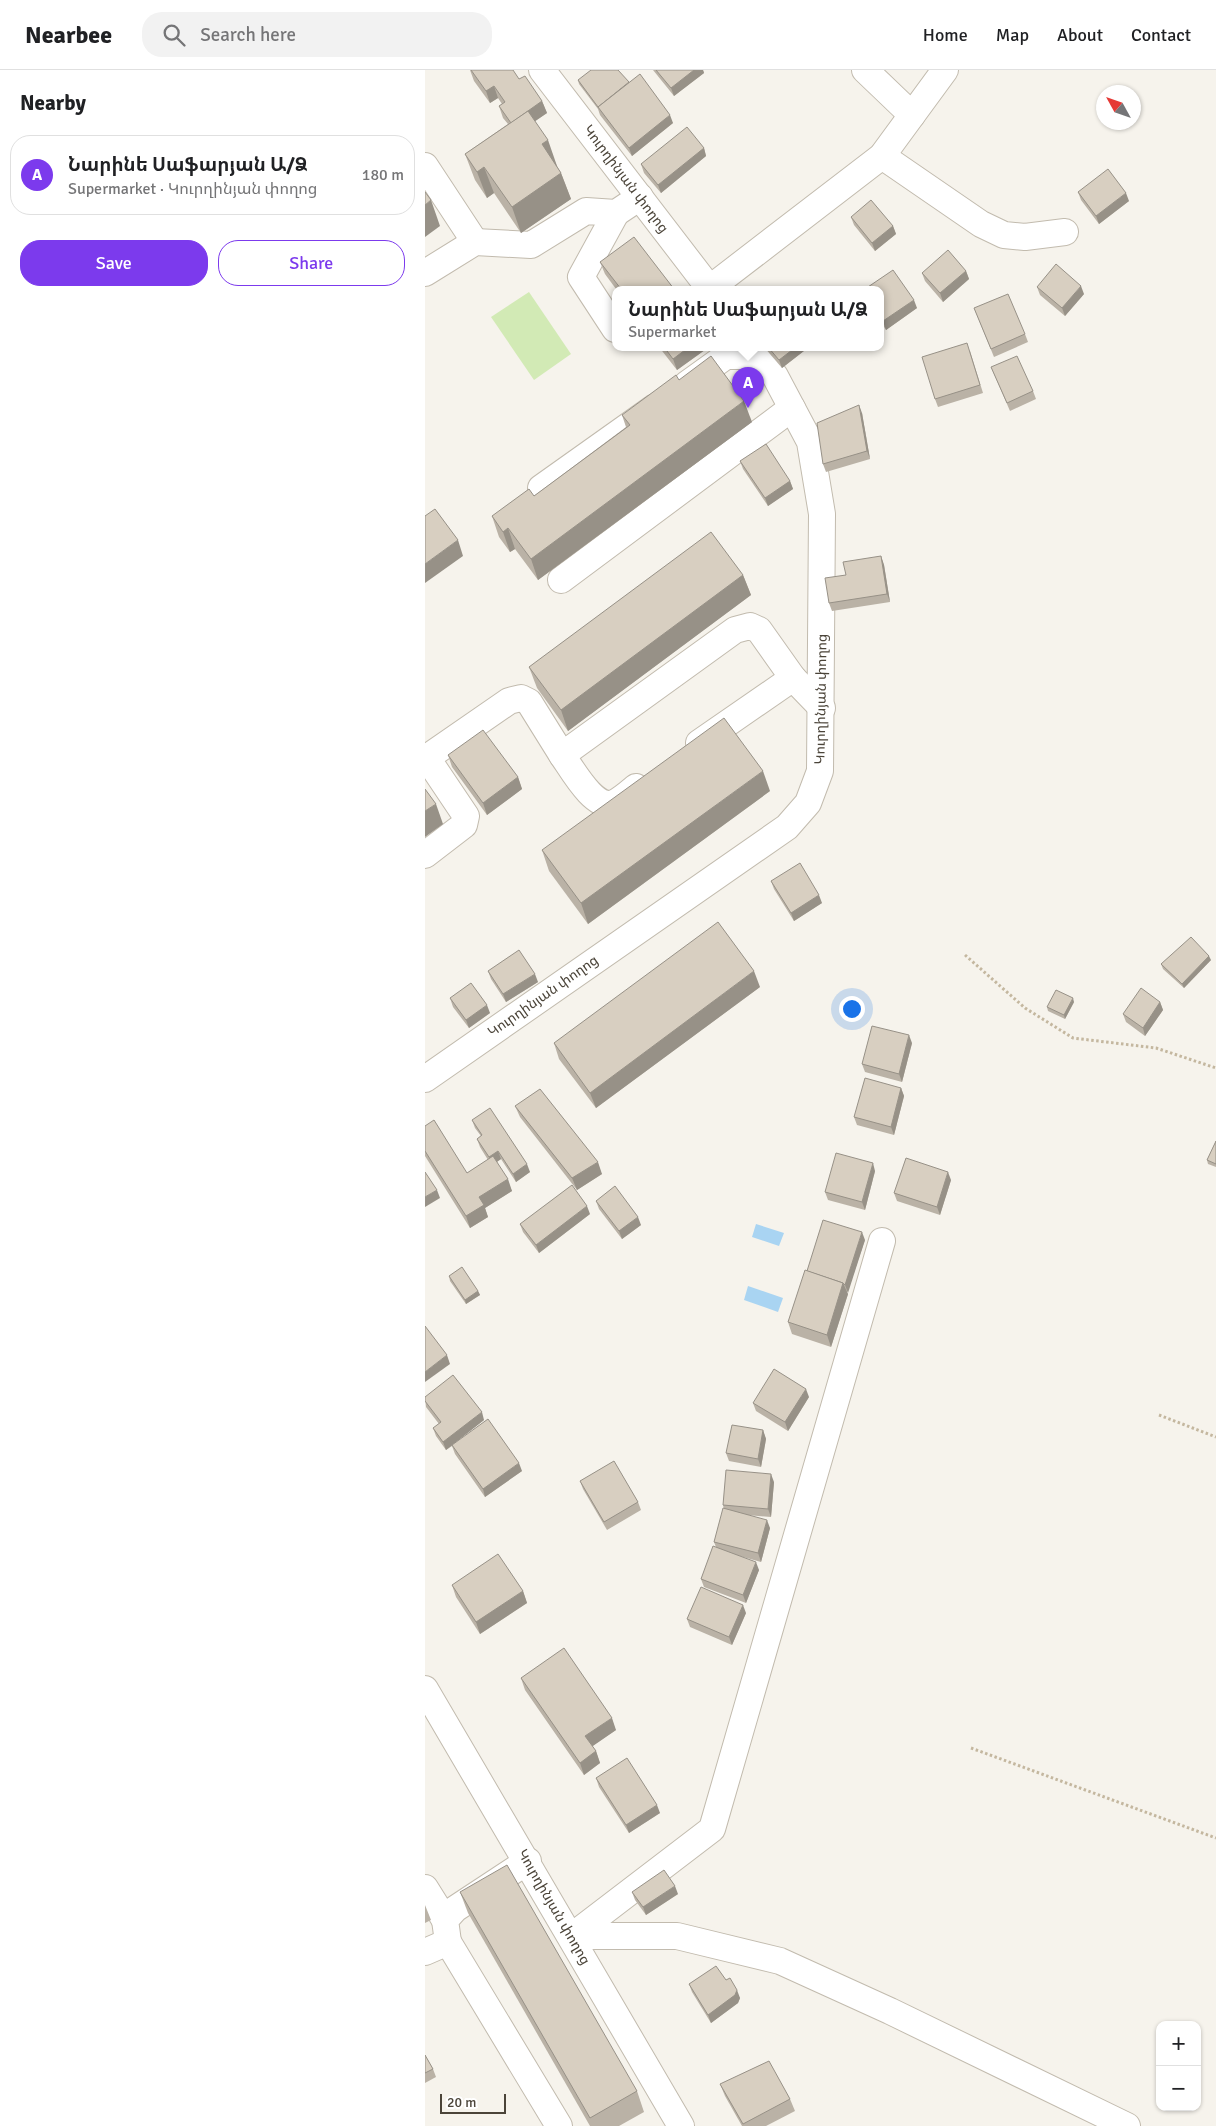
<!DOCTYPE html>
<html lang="en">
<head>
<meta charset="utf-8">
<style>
	:root { --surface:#fff; --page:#f2f2f2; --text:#202124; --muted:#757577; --line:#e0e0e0; --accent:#7c3aed }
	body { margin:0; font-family:Signika,"Noto Sans Armenian",sans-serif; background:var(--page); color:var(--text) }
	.controls { position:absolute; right:15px; bottom:15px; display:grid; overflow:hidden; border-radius:10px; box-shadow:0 1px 4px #0004 }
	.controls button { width:45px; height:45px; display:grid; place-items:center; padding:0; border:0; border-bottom:1px solid var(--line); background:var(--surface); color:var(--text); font:25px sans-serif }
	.compass { position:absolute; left:671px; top:15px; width:45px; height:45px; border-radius:50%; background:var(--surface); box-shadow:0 1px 4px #0004; rotate:310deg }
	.scale { position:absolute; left:15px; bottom:12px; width:66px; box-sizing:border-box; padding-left:5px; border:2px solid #4b4439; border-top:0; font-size:14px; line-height:18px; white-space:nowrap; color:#4b4439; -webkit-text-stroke:4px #fff; paint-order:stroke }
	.you { position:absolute; left:426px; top:938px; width:18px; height:18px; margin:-12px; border:4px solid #fff; border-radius:50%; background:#1a73e8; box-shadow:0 0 0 8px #1a73e833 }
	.badge { display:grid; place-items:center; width:32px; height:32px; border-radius:50%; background:var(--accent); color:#fff; font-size:16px; font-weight:700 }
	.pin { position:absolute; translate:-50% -41px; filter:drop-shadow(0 1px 2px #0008) }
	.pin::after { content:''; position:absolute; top:26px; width:18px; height:15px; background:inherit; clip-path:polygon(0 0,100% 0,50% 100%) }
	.popup { position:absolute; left:187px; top:216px; width:272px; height:65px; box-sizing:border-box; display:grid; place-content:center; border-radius:10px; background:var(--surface); filter:drop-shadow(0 1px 4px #0005); font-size:16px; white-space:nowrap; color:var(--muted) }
	.popup b { font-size:19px; color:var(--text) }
	.popup::after { content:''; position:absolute; left:50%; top:100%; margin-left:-10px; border:10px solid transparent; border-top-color:var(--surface) }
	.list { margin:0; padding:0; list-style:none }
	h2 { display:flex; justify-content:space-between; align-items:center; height:65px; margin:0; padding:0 20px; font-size:21px }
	h2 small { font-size:16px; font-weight:400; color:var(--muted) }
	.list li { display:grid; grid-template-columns:32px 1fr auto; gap:15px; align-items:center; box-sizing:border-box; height:80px; margin:0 10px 10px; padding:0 10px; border:1px solid var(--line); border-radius:20px }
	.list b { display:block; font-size:19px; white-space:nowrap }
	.list p { margin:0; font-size:16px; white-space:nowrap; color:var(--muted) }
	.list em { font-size:16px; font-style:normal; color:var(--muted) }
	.actions { display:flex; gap:10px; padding:15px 20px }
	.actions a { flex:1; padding:11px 0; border:1px solid var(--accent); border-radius:20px; text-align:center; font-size:18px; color:var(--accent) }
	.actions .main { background:var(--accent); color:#fff }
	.icon { flex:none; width:28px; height:28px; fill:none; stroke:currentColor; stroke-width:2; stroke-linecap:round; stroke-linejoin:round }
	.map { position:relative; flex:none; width:791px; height:2056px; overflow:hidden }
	header { display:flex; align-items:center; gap:30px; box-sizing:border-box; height:70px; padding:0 25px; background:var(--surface); border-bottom:1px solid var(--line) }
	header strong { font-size:24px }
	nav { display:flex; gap:28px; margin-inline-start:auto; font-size:18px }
	.search { width:350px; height:45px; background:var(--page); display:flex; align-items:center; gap:12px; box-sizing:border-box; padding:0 18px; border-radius:20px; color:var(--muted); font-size:19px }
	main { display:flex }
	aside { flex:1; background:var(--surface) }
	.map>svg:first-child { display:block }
	.green { fill:#d2eab5 }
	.water { fill:#a9d4f2 }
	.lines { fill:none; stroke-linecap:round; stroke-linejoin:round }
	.minor-casing { stroke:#c2bbae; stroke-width:28 }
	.path { stroke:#c4b79f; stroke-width:3; stroke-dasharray:2.5 2.5; stroke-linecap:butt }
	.minor { stroke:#fff; stroke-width:26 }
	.wall { fill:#bab2a6 }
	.shaded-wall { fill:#979187 }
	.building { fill:#d8cfc1; stroke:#979187 }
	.labels { text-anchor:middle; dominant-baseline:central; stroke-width:4; stroke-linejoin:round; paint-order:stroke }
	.street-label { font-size:14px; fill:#4b4439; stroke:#fff }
</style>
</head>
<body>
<header>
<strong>Nearbee</strong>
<div class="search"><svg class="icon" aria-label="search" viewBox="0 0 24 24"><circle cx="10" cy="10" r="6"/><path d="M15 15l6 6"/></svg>Search here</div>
<nav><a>Home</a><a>Map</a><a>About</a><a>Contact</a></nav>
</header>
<main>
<aside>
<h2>Nearby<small></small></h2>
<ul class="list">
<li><span class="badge">A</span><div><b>Նարինե Սաֆարյան Ա/Ձ</b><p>Supermarket · Կուրղինյան փողոց</p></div><em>180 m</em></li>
</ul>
<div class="actions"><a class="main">Save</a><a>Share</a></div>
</aside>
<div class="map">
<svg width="791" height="2056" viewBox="0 0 791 2056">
	<rect width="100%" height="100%" fill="#f6f3ec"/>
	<path class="green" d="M104 222 146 284 109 310 66 247Z"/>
	<g class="water">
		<path d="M331 1154 359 1163 354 1176 327 1167Z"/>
		<path d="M323 1216 358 1228 353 1242 319 1230Z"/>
	</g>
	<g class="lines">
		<g class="minor-casing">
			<g id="minor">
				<path d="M117 0 285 219"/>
				<path d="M440 0 487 45"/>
				<path d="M457 86 556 154 579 165 600 167 640 162"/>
				<path d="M0 96 50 172"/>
				<path d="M0 203 50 172 106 175 161 141 191 143 215 127"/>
				<path d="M284 219 457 86 520 0"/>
				<path d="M190 259 156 207 191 143"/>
				<path d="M262 314 301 286H335"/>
				<path d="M116 418 230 337"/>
				<path d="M136 510 367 338"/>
				<path d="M274 673 368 608"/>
				<path d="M137 685C147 699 169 740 189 733 196 730 205 722 211 717"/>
				<path d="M0 689 84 631 96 628 104 632 137 685 310 560 325 556 334 560 368 608 397 638"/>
				<path d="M0 785 39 755 41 746 2 688"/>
				<path d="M0 1009 362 757 383 733 395 701 397 444 385 372 350 306 328 277"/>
				<path d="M0 1619 256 2056"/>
				<path d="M0 1818 20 1850"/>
				<path d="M147 1866 287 1759 457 1171"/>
				<path d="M147 1866H252L355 1891 465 1941 702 2056"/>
				<path d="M23 1872 134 2056"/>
				<path d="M0 1882 23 1872 20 1850 30 1839 103 1791"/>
			</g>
		</g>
		<g class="path">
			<path d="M540 885 600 938 648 968 731 978 791 998"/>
			<path d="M734 1345 791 1367"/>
			<path d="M546 1678 791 1768"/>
		</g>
		<use href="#minor" class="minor"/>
	</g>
	<g class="wall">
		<path d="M45 0 94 9 117 31 122 43 110 51 132 96 136 103 146 129 96 163 69 123 62 128 50 110 40 84 83 54 78 48 74 36 77 34 73 28 65 33 49 11Z"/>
		<path d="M228 0H278L279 3 249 26Z"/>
		<path d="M153 10 204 12 248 53 207 86 175 45 173 39 154 14Z"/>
		<path d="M279 78 281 86 236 123 219 103 216 94Z"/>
		<path d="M653 122 704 131 674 154 656 130Z"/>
		<path d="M426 147 468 156 471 164 450 181 429 155Z"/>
		<path d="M175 192 249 219H191L180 204Z"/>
		<path d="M541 201 544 209 518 232 500 211 497 203Z"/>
		<path d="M612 217 659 224 640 246 615 225Z"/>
		<path d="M456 219 492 238 461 260 456 252Z"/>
		<path d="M549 238 600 264 603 272 569 287Z"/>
		<path d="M234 277H284L252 300Z"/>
		<path d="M339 277H384L357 298Z"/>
		<path d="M545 281 558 323 513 337 510 329Z"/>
		<path d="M566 297 608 321 611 329 585 341Z"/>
		<path d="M254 310 327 352 113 510 90 479 85 482 74 467 67 446 109 426 201 357 197 345Z"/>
		<path d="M437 343 445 389 401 402 398 394Z"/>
		<path d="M315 391 365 411 368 419 343 436 318 399Z"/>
		<path d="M456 486 459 495 465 532 407 541 404 533 421 505Z"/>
		<path d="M318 505 326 525 143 661 112 618 104 597Z"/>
		<path d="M23 685 93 707 97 719 62 745 27 697Z"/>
		<path d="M345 721 163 854 124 801 117 780Z"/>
		<path d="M346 811 397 833 369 851 349 819Z"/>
		<path d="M786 890 759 918 738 899 736 894Z"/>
		<path d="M63 901 113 912 81 932 66 909Z"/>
		<path d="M335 917 171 1038 134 989 129 973Z"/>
		<path d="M25 928 65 943 44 958 28 937Z"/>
		<path d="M649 932 640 949 623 941 622 937Z"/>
		<path d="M735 932 738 940 720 966 701 952 698 944Z"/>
		<path d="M487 973 477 1012 440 1002 437 994Z"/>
		<path d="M476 1018 479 1026 469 1065 432 1055 429 1047Z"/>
		<path d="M90 1036 177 1104 152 1120 95 1047Z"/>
		<path d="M47 1050 105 1102 91 1112 76 1089 72 1092 87 1121 60 1138 63 1147 45 1158 0 1086V1056L42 1103 63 1090 55 1077 52 1069 56 1066 50 1058Z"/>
		<path d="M791 1071V1097L783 1094 782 1090Z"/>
		<path d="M450 1101 440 1140 403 1130 400 1122Z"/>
		<path d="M526 1110 515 1145 472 1131 469 1123Z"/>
		<path d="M171 1131 216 1155 197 1169 174 1139Z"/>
		<path d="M165 1144 114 1183 98 1162 95 1154Z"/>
		<path d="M440 1170 422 1223 423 1224 406 1277 367 1264 363 1252 382 1201Z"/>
		<path d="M24 1206 53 1221 55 1225 41 1234 25 1211Z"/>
		<path d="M0 1327 59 1350 28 1374 97 1401 60 1427 30 1384 27 1376 21 1380 11 1366 8 1358 14 1354 1 1337Z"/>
		<path d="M384 1327 363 1361 331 1341 328 1333Z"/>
		<path d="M338 1360 341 1369 336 1397 304 1391 301 1383Z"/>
		<path d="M155 1411 213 1432 216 1440 182 1460 158 1419Z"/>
		<path d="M349 1412 346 1447 322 1445 345 1458 336 1492 311 1485 334 1500 321 1533 279 1517 276 1509 291 1477 289 1472 299 1439 298 1435Z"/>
		<path d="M27 1515 98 1521 102 1533 55 1564 31 1527Z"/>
		<path d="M321 1543 307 1575 265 1557 262 1549Z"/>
		<path d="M96 1608 191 1660 167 1676 171 1681 175 1693 159 1705 100 1620Z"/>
		<path d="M171 1708 235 1743 204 1763 174 1717Z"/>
		<path d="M35 1822 212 2021 219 2042 194 2056H165L43 1843Z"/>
		<path d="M207 1822 253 1824 221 1845 210 1830Z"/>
		<path d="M0 1835 6 1850 0 1853Z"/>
		<path d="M301 1910 315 1928 313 1933 286 1953 267 1922 264 1914Z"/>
		<path d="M0 1985 8 1999 11 2007 0 2013Z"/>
		<path d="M295 2014 365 2029 370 2041 341 2056H317L300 2026Z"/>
	</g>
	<g class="shaded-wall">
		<path d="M269 0H278L279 3 249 26 246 18Z"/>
		<path d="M69 16 73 28 65 33 61 21Z"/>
		<path d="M117 31 122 43 90 65 86 53Z"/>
		<path d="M245 45 248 53 207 86 204 78Z"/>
		<path d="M123 70 132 96 126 100 117 74Z"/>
		<path d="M279 78 281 86 236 123 233 115Z"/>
		<path d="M59 97 69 123 62 128 52 102Z"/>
		<path d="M136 103 146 129 96 163 87 137Z"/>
		<path d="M701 123 704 131 674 154 671 146Z"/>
		<path d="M6 130 15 156 0 167V135Z"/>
		<path d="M468 156 471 164 450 181 447 173Z"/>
		<path d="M541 201 544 209 518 232 515 223Z"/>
		<path d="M656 216 659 224 640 246 637 238Z"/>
		<path d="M489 230 492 238 461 260 458 251Z"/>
		<path d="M264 277H284L252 300 248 289Z"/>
		<path d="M371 277H384L357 298 354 290Z"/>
		<path d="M319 331 327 352 113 510 106 489Z"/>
		<path d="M434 335 437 343 445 389 442 381Z"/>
		<path d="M365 411 368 419 343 436 340 428Z"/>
		<path d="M83 458 90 479 85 482 78 462Z"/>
		<path d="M33 470 38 486 0 513V494Z"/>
		<path d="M456 486 459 495 465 532 462 524Z"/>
		<path d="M318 505 326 525 143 661 136 640Z"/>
		<path d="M338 701 345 721 163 854 156 833Z"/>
		<path d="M93 707 97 719 62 745 58 733Z"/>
		<path d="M11 734 18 754 0 767V741Z"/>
		<path d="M394 825 397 833 369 851 366 843Z"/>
		<path d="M784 886 786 890 759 918 757 914Z"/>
		<path d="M329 901 335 917 171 1038 165 1023Z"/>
		<path d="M110 904 113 912 81 932 78 924Z"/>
		<path d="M648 928 649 932 640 949 639 945Z"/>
		<path d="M735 932 738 940 720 966 718 958Z"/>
		<path d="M62 935 65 943 44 958 41 950Z"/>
		<path d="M484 965 487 973 477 1012 474 1004Z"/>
		<path d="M476 1018 479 1026 469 1065 466 1057Z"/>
		<path d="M73 1081 76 1089 67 1095 64 1087Z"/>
		<path d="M173 1092 177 1104 152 1120 147 1108Z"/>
		<path d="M448 1093 450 1101 440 1140 437 1132Z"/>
		<path d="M102 1094 105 1102 91 1112 88 1104Z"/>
		<path d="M523 1102 526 1110 515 1145 512 1137Z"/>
		<path d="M83 1109 87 1121 60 1138 63 1147 45 1158 41 1146 54 1127Z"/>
		<path d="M12 1120 15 1128 0 1137V1127Z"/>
		<path d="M162 1136 165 1144 114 1183 111 1175Z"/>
		<path d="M213 1147 216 1155 197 1169 194 1161Z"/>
		<path d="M437 1162 440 1170 423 1223 420 1215Z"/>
		<path d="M418 1213 423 1224 406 1277 402 1265Z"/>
		<path d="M53 1221 55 1225 41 1234 40 1230Z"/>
		<path d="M22 1285 25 1294 0 1312V1302Z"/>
		<path d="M381 1319 384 1327 363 1361 360 1352Z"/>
		<path d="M57 1342 59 1350 21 1380 18 1372Z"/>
		<path d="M338 1360 341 1369 336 1397 333 1389Z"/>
		<path d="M94 1393 97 1401 60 1427 58 1419Z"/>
		<path d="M346 1404 349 1412 346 1447 343 1439Z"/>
		<path d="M342 1450 345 1458 336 1492 333 1483Z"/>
		<path d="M331 1492 334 1500 321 1533 318 1525Z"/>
		<path d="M98 1521 102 1533 55 1564 51 1552Z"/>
		<path d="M318 1535 321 1543 307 1575 304 1567Z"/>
		<path d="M187 1648 191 1660 165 1678 160 1666Z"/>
		<path d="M171 1681 175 1693 159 1705 155 1693Z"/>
		<path d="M232 1735 235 1743 204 1763 201 1755Z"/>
		<path d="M250 1816 253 1824 221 1845 218 1837Z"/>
		<path d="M312 1920 315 1928 313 1933 286 1953 283 1945Z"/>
	</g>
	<g class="building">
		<path d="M46 0H88L94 9 100 6 117 31 86 53 74 36 80 32 69 16 61 21Z"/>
		<path d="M166 0H193L204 12 173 37 153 10Z"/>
		<path d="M231 0H269L246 18Z"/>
		<path d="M215 4 245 45 204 78 173 37Z"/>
		<path d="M103 41 123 70 117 74 136 103 87 137 59 97 52 102 40 84Z"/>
		<path d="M262 57 279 78 233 115 216 94Z"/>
		<path d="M683 99 701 123 671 146 653 122Z"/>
		<path d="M0 122 6 130 0 135Z"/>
		<path d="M446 130 468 156 447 173 426 147Z"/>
		<path d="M209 167 249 219H196L175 192Z"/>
		<path d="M523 180 541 201 515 223 497 203Z"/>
		<path d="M631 194 656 216 637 238 612 217Z"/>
		<path d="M468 200 489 230 458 251 456 248V219H440Z"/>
		<path d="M583 224 600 264 566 279 549 238Z"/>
		<path d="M542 273 555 315 510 329 497 287Z"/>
		<path d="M239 277H264L248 289Z"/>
		<path d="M343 277H371L354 290Z"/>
		<path d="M286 286 319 331 106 489 83 458 78 462 67 446 104 419 109 426 205 355 197 345 251 305 254 310Z"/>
		<path d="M592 286 608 321 582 333 566 297Z"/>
		<path d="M434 335 442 381 398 394 392 353Z"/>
		<path d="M341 374 365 411 340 428 315 391Z"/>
		<path d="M10 439 33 470 0 494V446Z"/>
		<path d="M286 462 318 505 136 640 104 597Z"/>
		<path d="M456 486 462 524 404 533 400 508 421 505 418 492Z"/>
		<path d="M299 648 338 701 156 833 117 780Z"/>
		<path d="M58 660 93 707 58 733 23 685Z"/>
		<path d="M0 719 11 734 0 741Z"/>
		<path d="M375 793 394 825 366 843 346 811Z"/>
		<path d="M293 852 329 901 165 1023 129 973Z"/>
		<path d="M766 867 784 886 757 914 736 894Z"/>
		<path d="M94 880 110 904 78 924 63 901Z"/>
		<path d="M46 913 62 935 41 950 25 928Z"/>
		<path d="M716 918 735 932 718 958 698 944Z"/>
		<path d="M631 920 648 928 639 945 622 937Z"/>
		<path d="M447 956 484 965 474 1004 437 994Z"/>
		<path d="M440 1008 476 1018 466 1057 429 1047Z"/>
		<path d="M115 1019 173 1092 147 1108 90 1036Z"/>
		<path d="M65 1038 102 1094 88 1104 73 1081 64 1087 52 1069 57 1065 47 1050Z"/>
		<path d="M9 1050 42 1103 68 1086 83 1109 54 1127 59 1135 41 1146 0 1081V1056Z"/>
		<path d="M791 1071V1094L782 1090Z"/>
		<path d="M411 1083 448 1093 437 1132 400 1122Z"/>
		<path d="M481 1088 523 1102 512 1137 469 1123Z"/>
		<path d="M0 1102 12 1120 0 1127Z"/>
		<path d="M147 1115 162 1136 111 1175 95 1154Z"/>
		<path d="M190 1116 213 1147 194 1161 171 1131Z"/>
		<path d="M398 1150 437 1162 420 1215 418 1213 382 1201Z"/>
		<path d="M37 1197 53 1221 40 1230 24 1206Z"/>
		<path d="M380 1200 418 1213 402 1265 363 1252Z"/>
		<path d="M0 1256 22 1285 0 1302Z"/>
		<path d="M349 1299 381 1319 360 1352 328 1333Z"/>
		<path d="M28 1305 57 1342 18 1372 8 1358 16 1352 0 1331V1327Z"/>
		<path d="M63 1349 94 1393 58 1419 27 1375Z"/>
		<path d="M307 1355 338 1360 333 1389 301 1383Z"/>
		<path d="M189 1391 213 1432 179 1452 155 1411Z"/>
		<path d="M301 1400 346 1404 343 1439 298 1435Z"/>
		<path d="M298 1438 342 1450 333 1483 289 1472Z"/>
		<path d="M288 1476 331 1492 318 1525 276 1509Z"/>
		<path d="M73 1484 98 1521 51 1552 27 1515Z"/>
		<path d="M276 1517 318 1535 304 1567 262 1549Z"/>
		<path d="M139 1578 187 1648 160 1666 171 1681 155 1693 96 1608Z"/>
		<path d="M202 1688 232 1735 201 1755 171 1708Z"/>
		<path d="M82 1795 212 2021 165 2048 35 1822Z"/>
		<path d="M239 1800 250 1816 218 1837 207 1822Z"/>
		<path d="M291 1896 301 1910 305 1908 312 1920 310 1925 283 1945 264 1914Z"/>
		<path d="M0 1985 8 1999 0 2003Z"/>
		<path d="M344 1991 365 2029 318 2054 295 2014Z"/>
	</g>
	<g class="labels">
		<g class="street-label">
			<text transform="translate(201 109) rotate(53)">Կուրղինյան փողոց</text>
			<text transform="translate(396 629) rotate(-89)">Կուրղինյան փողոց</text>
			<text transform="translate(118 926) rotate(-35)">Կուրղինյան փողոց</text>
			<text transform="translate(129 1837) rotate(60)">Կուրղինյան փողոց</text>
		</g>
	</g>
</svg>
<div class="controls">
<button>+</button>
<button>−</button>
</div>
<svg class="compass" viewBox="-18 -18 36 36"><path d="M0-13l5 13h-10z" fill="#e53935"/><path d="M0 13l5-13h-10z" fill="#757577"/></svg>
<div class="scale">20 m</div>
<div class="you"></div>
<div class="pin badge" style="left:323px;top:338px">A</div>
<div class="popup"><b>Նարինե Սաֆարյան Ա/Ձ</b>Supermarket</div>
</div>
</main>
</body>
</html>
